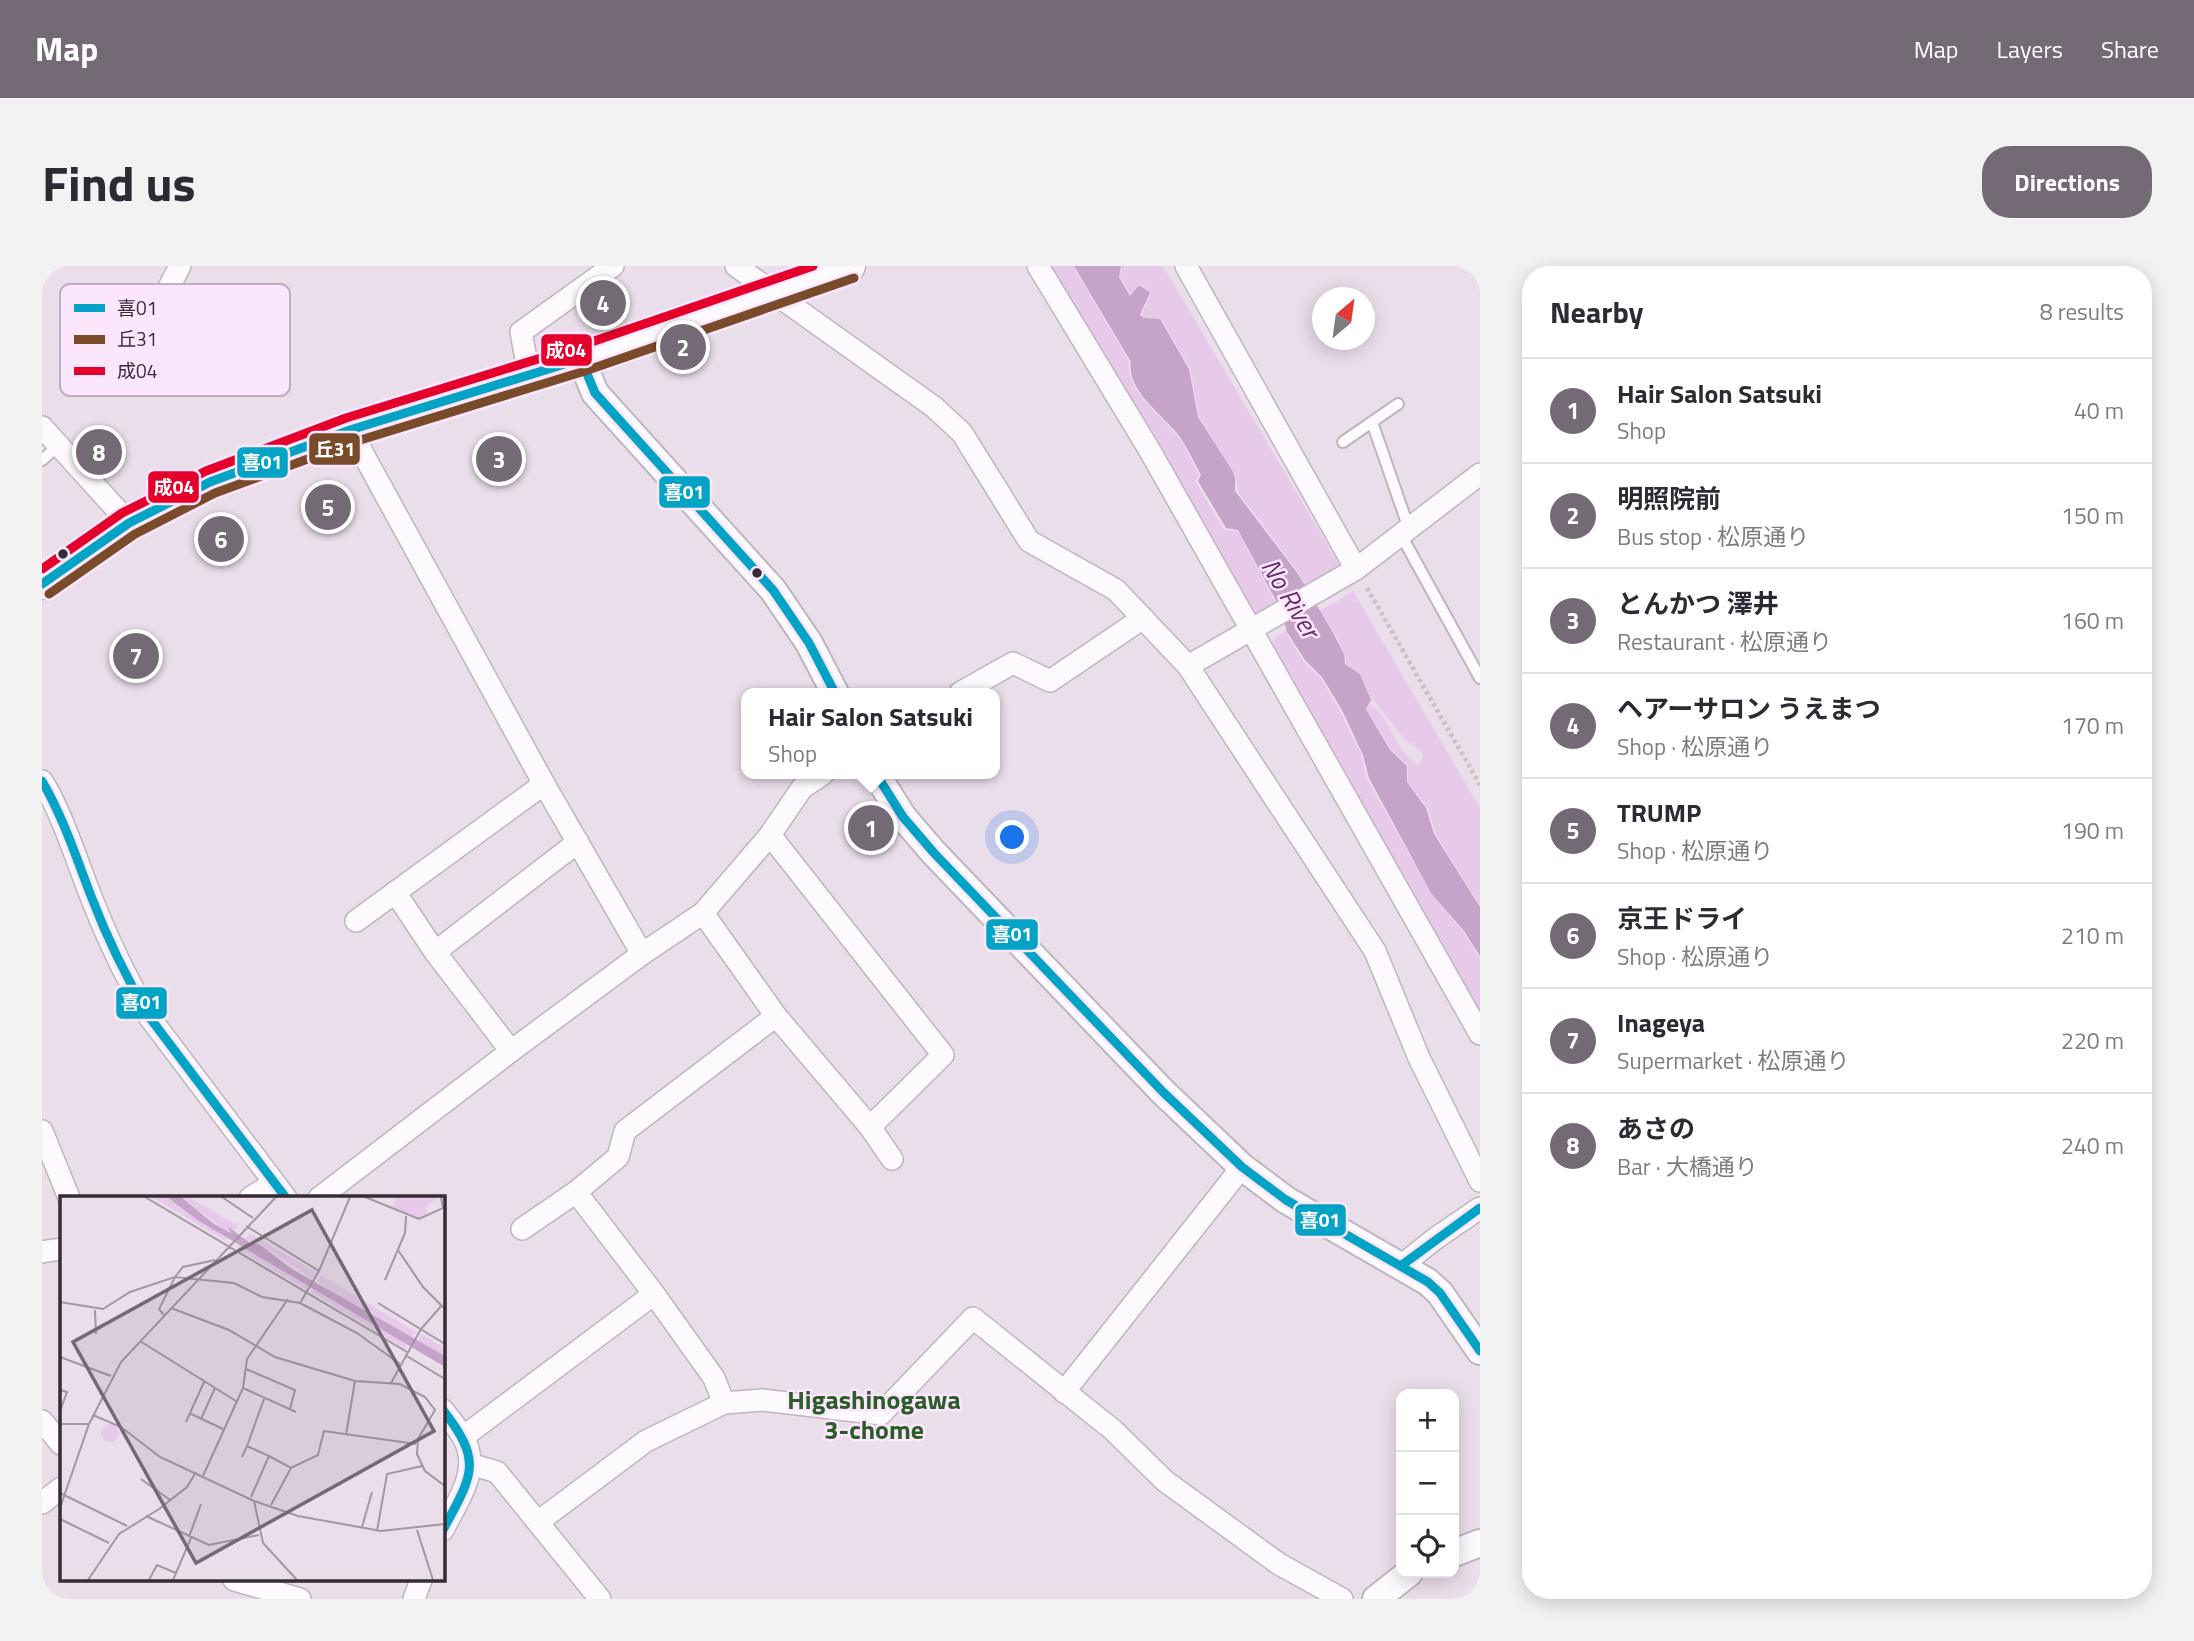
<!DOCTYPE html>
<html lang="en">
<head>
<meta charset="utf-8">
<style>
	:root { --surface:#fff; --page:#f2f2f3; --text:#2b2b33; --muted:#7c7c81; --line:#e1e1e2; --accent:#746a75 }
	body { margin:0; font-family:"Titillium Web","Noto Sans JP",sans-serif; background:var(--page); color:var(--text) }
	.controls { position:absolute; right:21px; bottom:21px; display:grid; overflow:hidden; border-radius:14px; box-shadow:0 4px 18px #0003 }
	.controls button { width:63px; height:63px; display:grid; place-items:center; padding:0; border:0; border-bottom:2px solid var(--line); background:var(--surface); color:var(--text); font:35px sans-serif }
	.compass { position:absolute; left:1270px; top:21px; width:63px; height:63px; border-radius:50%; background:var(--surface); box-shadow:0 4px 18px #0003; rotate:29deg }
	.you { position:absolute; left:971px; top:572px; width:24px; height:24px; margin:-18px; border:5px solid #fff; border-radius:50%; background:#1a73e8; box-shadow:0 0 0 10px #1a73e833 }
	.badge { display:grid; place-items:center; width:46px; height:46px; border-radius:50%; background:var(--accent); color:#fff; font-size:23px; font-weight:700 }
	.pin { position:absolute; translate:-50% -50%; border:4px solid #fff; box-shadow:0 2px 7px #0006 }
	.popup { position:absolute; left:699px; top:422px; width:259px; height:91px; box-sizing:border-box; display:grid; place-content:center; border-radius:14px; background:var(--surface); filter:drop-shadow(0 2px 5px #0005); font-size:23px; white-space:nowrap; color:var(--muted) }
	.popup b { font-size:26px; color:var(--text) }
	.popup::after { content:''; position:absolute; left:50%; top:100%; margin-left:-14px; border:14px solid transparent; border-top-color:var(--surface) }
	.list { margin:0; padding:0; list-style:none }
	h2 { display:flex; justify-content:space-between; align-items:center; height:91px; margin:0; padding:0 28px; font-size:30px }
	h2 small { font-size:23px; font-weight:400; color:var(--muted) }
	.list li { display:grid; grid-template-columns:46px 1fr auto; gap:21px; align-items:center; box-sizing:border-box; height:105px; padding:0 28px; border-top:2px solid var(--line) }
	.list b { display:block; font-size:26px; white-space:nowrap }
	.list p { margin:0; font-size:23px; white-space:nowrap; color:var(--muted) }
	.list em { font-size:23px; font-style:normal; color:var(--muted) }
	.icon { flex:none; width:38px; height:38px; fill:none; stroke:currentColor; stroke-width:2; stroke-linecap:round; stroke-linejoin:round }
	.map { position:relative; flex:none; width:1438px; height:1333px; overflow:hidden; border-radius:28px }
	header { display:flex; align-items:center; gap:42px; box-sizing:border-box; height:98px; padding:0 35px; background:var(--accent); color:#fff }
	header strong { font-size:33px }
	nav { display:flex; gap:38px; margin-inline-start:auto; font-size:24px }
	.intro { display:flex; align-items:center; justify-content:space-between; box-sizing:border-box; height:168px; padding:0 42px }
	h1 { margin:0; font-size:49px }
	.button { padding:18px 32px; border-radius:28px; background:var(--accent); color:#fff; font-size:24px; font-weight:700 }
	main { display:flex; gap:42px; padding:0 42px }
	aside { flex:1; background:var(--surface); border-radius:28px; box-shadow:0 4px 18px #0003 }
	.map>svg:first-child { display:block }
	.green { fill:#e7caea }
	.water { fill:#c6a3c9 }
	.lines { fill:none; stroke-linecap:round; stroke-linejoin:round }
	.service-casing { stroke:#beb5c0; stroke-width:14 }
	.minor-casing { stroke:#beb5c0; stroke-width:24 }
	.tertiary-casing { stroke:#beb5c0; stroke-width:30 }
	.secondary-casing { stroke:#beb5c0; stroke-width:33 }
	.path { stroke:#c6c2c6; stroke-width:4.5; stroke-dasharray:3.5 3.5; stroke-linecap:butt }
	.service { stroke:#fcfafc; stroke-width:10 }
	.minor { stroke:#fcfafc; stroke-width:21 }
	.tertiary { stroke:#fcfafc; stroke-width:26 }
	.secondary { stroke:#fcfafc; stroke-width:30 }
	.bus-1-casing { stroke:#fce6fe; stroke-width:14 }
	.bus-2-casing { stroke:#fce6fe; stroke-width:14 }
	.bus-3-casing { stroke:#fce6fe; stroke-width:14 }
	.bus-1 { stroke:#03a3c6; stroke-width:9 }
	.bus-2 { stroke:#7a4b2a; stroke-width:9 }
	.bus-3 { stroke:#e4002b; stroke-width:9 }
	.bus-dot { fill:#352c36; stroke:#fce6fe; stroke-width:2.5 }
	.labels { text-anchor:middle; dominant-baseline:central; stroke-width:5; stroke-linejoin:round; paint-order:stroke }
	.water-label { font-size:26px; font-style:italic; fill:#632d6a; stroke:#fce6fe }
	.neighbourhood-label { font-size:26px; font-weight:bold; fill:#2a5d28; stroke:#fce6fe }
	.inset-road { fill:none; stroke:#a297a3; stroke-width:2 }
	.view { fill:#746a75; fill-opacity:0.15; stroke:#746a75; stroke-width:3.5 }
	.inset-edge { fill:none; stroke:#352c36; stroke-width:3.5 }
	.key { fill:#fce6fe; stroke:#c0aec2; stroke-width:2 }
	.key-label { font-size:19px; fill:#352c36 }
	.line-badge { stroke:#fce6fe; stroke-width:2.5 }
	.badge-label { font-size:19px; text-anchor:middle; font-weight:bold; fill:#fff }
</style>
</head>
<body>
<header>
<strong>Map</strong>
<nav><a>Map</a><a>Layers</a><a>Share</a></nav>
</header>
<div class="intro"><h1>Find us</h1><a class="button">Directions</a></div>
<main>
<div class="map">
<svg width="1438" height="1333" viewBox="0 0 1438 1333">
	<rect width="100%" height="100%" fill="#eadeeb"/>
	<g class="green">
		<path d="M1006 0H1031L1087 95C1083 126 1120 149 1136 171 1145 182 1150 197 1157 209L1153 215 1182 264 1196 265 1237 344 1211 358Z"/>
		<path d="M1080 0H1121L1301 305 1266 326 1256 306 1196 226 1194 210 1157 151 1148 102 1119 53 1103 52 1100 49 1109 25 1097 18 1089 29 1078 11Z"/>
		<path d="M1311 325 1438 542V640L1394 569 1386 542 1366 516V499L1349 484 1325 443 1328 438C1351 453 1352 486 1377 499L1381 491 1380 486 1364 475 1327 429 1319 408 1304 398C1301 378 1289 361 1278 345Z"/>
		<path d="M1243 365 1261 395 1278 411 1299 447 1319 488 1325 513 1389 627 1421 666 1438 692V748L1225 378Z"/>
	</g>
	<path class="water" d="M1032 0H1079L1077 11 1088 30 1097 19 1108 26 1098 49 1102 52 1118 53 1147 103 1156 151 1190 204 1193 211V225L1256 308 1289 363 1302 388 1303 398 1318 408 1329 434 1324 443 1348 484 1365 500V516L1384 542 1392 568 1438 641V690L1422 665 1389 627 1327 512 1321 489 1300 444 1280 411 1263 394 1245 366 1239 344 1196 264 1184 262 1156 215 1159 209C1152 196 1146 183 1138 171 1123 150 1084 125 1089 96Z"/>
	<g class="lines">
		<g class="service-casing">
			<g id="service">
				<path d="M1330 156 1367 263"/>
				<path d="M1301 176 1356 138"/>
				<path d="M0 194 17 179"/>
				<path d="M1359 269 1438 412"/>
			</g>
		</g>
		<g class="minor-casing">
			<g id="minor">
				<path d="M694 0 892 141 920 167 987 275 1074 324 1146 400"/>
				<path d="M996 0 1108 185 1438 768"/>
				<path d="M1144 0 1314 303"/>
				<path d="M126 23 138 0"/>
				<path d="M487 109 479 66 571 0"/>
				<path d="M0 161 87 257"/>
				<path d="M308 164 502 518 600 688"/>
				<path d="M1438 208 1314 303 1146 400 1333 685 1377 792 1438 915"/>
				<path d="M918 427 971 397 1008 415 1101 352"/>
				<path d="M0 515C16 539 32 586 43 615 61 663 81 708 108 752L244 932"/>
				<path d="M728 569 901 789 828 861"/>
				<path d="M353 626 393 686 469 785"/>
				<path d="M661 647 734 750 828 861 850 893"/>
				<path d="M314 655 502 518"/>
				<path d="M393 686 536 576"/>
				<path d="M0 865 27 932"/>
				<path d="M534 926 576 891 583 865 734 750"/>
				<path d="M208 932 232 917"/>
				<path d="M277 932 469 785 600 688 661 647 728 569 760 522 781 508"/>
				<path d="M0 986 19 983"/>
				<path d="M1360 999 1394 972 1438 942"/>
				<path d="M612 1028 672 1112 682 1137 720 1134 839 1148 931 1052 1071 1164 1123 1215 1237 1298 1300 1333"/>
				<path d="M1022 1126 1200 901"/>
				<path d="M401 1144C407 1152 415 1161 421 1171 440 1203 415 1236 401 1264"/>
				<path d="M0 1155 19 1178"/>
				<path d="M421 1171 612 1028 534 926 480 963"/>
				<path d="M428 1198 455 1206 558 1333"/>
				<path d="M0 1237 19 1222"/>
				<path d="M496 1256 604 1175 682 1137"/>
				<path d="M192 1314 258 1333"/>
				<path d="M372 1333 379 1314"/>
			</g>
		</g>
		<g class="tertiary-casing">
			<g id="tertiary">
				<path d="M539 93 553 127 731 324 767 377 793 427"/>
				<path d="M834 508 861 551 892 587 1121 826 1200 901 1244 934 1386 1016 1398 1027 1438 1085"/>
				<path d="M1412 1287 1438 1277"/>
				<path d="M1334 1333 1367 1307"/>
			</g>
		</g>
		<g class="secondary-casing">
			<path id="secondary" d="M0 318 87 257 168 216 308 164 539 93 808 0"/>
		</g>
		<path class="path" d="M1325 322 1438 519"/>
		<use href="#service" class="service"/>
		<use href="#minor" class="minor"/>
		<use href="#tertiary" class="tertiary"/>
		<use href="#secondary" class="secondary"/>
		<g class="bus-1-casing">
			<g id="bus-1">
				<path d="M0 318 87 257 168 216 308 164 539 93 553 127 731 324 767 377 793 427"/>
				<path d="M834 508 861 551 892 587 1121 826 1200 901 1244 934 1386 1016 1398 1027 1438 1085"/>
				<path d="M0 515C21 551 34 591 49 630 65 672 85 713 108 752L244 932"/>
				<path d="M1360 999 1438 942"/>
				<path d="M401 1144C442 1197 430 1209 401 1264"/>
			</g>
		</g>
		<g class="bus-2-casing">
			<path id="bus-2" d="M7 328 93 268 173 227 312 176 543 105 812 12"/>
		</g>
		<g class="bus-3-casing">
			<path id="bus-3" d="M0 303 80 247 164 205 304 152 535 81 771 0"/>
		</g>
		<use href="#bus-1" class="bus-1"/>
		<use href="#bus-2" class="bus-2"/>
		<use href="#bus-3" class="bus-3"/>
	</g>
	<g class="bus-dot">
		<circle cx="21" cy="288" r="6"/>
		<circle cx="715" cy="307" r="6"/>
	</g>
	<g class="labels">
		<g class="water-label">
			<text transform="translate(1249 332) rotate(59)">No River</text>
		</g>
		<g class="neighbourhood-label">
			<text x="832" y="1133">Higashinogawa<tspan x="832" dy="30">3-chome</tspan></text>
		</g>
	</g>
	<g transform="translate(18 930)">
		<rect width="385" height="385" fill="#eadeeb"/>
		<path d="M92 1H107L167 42 164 44ZM121 1H129L178 30 173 35 166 31 169 37ZM336 1H379L365 11 368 18 359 22 332 12ZM190 37 257 77 253 83 200 48 185 44ZM180 49 250 89 247 94 177 52ZM261 79 356 136 352 142 274 97 257 85ZM253 92 328 136 347 149 345 153 251 96ZM361 138 385 152V160L358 145ZM41 237a9 9 0 1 1 18 0a9 9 0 1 1-18 0Z" fill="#e7caea"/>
		<path d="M107 1H121L154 28 171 37 167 30 190 47 199 48 232 73 385 160V171L139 25Z" fill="#c6a3c9"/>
		<path class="inset-road" d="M85 1 347 156M162 1 193 22M290 1 259 75 240 107 297 137 340 168M305 1 359 23 383 12 381 1M186 30 259 75M338 54 363 91 385 113M325 84 345 37 346 20M0 106 43 113 70 96 115 81 123 71 155 64M318 107 385 148M111 112 169 134 215 161 295 185 340 188 365 201 375 214 358 243 357 258 365 275 385 290M35 114 36 138M104 119 99 113 115 81 174 87 202 101 240 107M80 145 176 205M345 159 385 183M0 161 51 180M186 173 235 194 230 213M331 187 361 133 382 109M183 192 236 216M0 194 7 196 0 215M129 217 163 233M33 219 61 231 100 261 194 305 238 320 321 335 385 328M141 223 155 192M126 226 144 186M0 228H29M286 239 295 185M187 250 204 203M209 260 231 272 258 259 264 235 356 248M182 261 187 250 209 260 191 301M143 280 183 192 187 163 228 103M81 283 110 304M0 297 67 330M194 305 203 347 237 384M211 309 231 272M0 312 29 228 61 166 216 1M86 320 149 349 199 339M0 323 49 347M302 331 312 296M357 334 373 384M317 335 327 278 362 270M129 341 141 308M28 384 59 338 99 313 127 291 136 276M89 384 97 369 116 377M113 384 131 342"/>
		<path class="view" d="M252 14 374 235 136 367 13 146Z"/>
		<rect width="385" height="385" class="inset-edge"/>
	</g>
	<rect x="18" y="18" width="230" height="112" rx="10" class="key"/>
	<rect x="32" y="38" width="31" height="8" fill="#03a3c6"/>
	<rect x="32" y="69" width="31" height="9" fill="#7a4b2a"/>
	<rect x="32" y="101" width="31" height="8" fill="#e4002b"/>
	<g class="key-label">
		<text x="75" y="49">喜01</text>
		<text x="75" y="80">丘31</text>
		<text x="75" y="112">成04</text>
	</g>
	<g class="line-badge">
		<rect x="498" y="67" width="53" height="34" rx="7" fill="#e4002b"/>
		<rect x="266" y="166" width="53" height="34" rx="7" fill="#7a4b2a"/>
		<rect x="194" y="180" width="53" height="33" rx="7" fill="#03a3c6"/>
		<rect x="105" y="204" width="53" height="34" rx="7" fill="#e4002b"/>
		<rect x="616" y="209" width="53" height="34" rx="7" fill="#03a3c6"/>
		<rect x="943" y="652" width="54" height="33" rx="7" fill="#03a3c6"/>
		<rect x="73" y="720" width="53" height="34" rx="7" fill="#03a3c6"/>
		<rect x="1252" y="937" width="53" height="34" rx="7" fill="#03a3c6"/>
	</g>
	<g class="badge-label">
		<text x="524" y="91">成04</text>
		<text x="293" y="190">丘31</text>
		<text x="220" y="203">喜01</text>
		<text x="132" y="228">成04</text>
		<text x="642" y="233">喜01</text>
		<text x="970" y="675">喜01</text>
		<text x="99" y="743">喜01</text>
		<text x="1278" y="961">喜01</text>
	</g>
</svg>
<div class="controls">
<button>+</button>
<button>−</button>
<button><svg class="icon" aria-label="locate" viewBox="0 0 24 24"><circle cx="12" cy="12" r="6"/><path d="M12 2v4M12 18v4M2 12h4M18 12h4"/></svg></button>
</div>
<svg class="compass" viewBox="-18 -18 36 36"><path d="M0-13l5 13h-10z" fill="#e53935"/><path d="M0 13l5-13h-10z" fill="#7c7c81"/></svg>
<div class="you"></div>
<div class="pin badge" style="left:829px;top:562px">1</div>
<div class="popup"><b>Hair Salon Satsuki</b>Shop</div>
<div class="pin badge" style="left:641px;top:81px">2</div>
<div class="pin badge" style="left:457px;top:193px">3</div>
<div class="pin badge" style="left:561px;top:37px">4</div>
<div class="pin badge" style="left:286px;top:241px">5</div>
<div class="pin badge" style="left:179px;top:273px">6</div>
<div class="pin badge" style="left:94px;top:390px">7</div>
<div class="pin badge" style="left:57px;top:186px">8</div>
</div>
<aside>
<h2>Nearby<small>8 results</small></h2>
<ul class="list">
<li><span class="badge">1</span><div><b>Hair Salon Satsuki</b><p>Shop</p></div><em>40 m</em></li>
<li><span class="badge">2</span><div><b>明照院前</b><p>Bus stop · 松原通り</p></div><em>150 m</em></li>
<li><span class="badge">3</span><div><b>とんかつ 澤井</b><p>Restaurant · 松原通り</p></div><em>160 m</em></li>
<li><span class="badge">4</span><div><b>ヘアーサロン うえまつ</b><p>Shop · 松原通り</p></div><em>170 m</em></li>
<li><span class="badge">5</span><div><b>TRUMP</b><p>Shop · 松原通り</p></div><em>190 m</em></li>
<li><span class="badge">6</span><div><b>京王ドライ</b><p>Shop · 松原通り</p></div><em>210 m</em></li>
<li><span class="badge">7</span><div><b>Inageya</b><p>Supermarket · 松原通り</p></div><em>220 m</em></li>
<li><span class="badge">8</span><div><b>あさの</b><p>Bar · 大橋通り</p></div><em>240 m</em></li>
</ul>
</aside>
</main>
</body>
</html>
